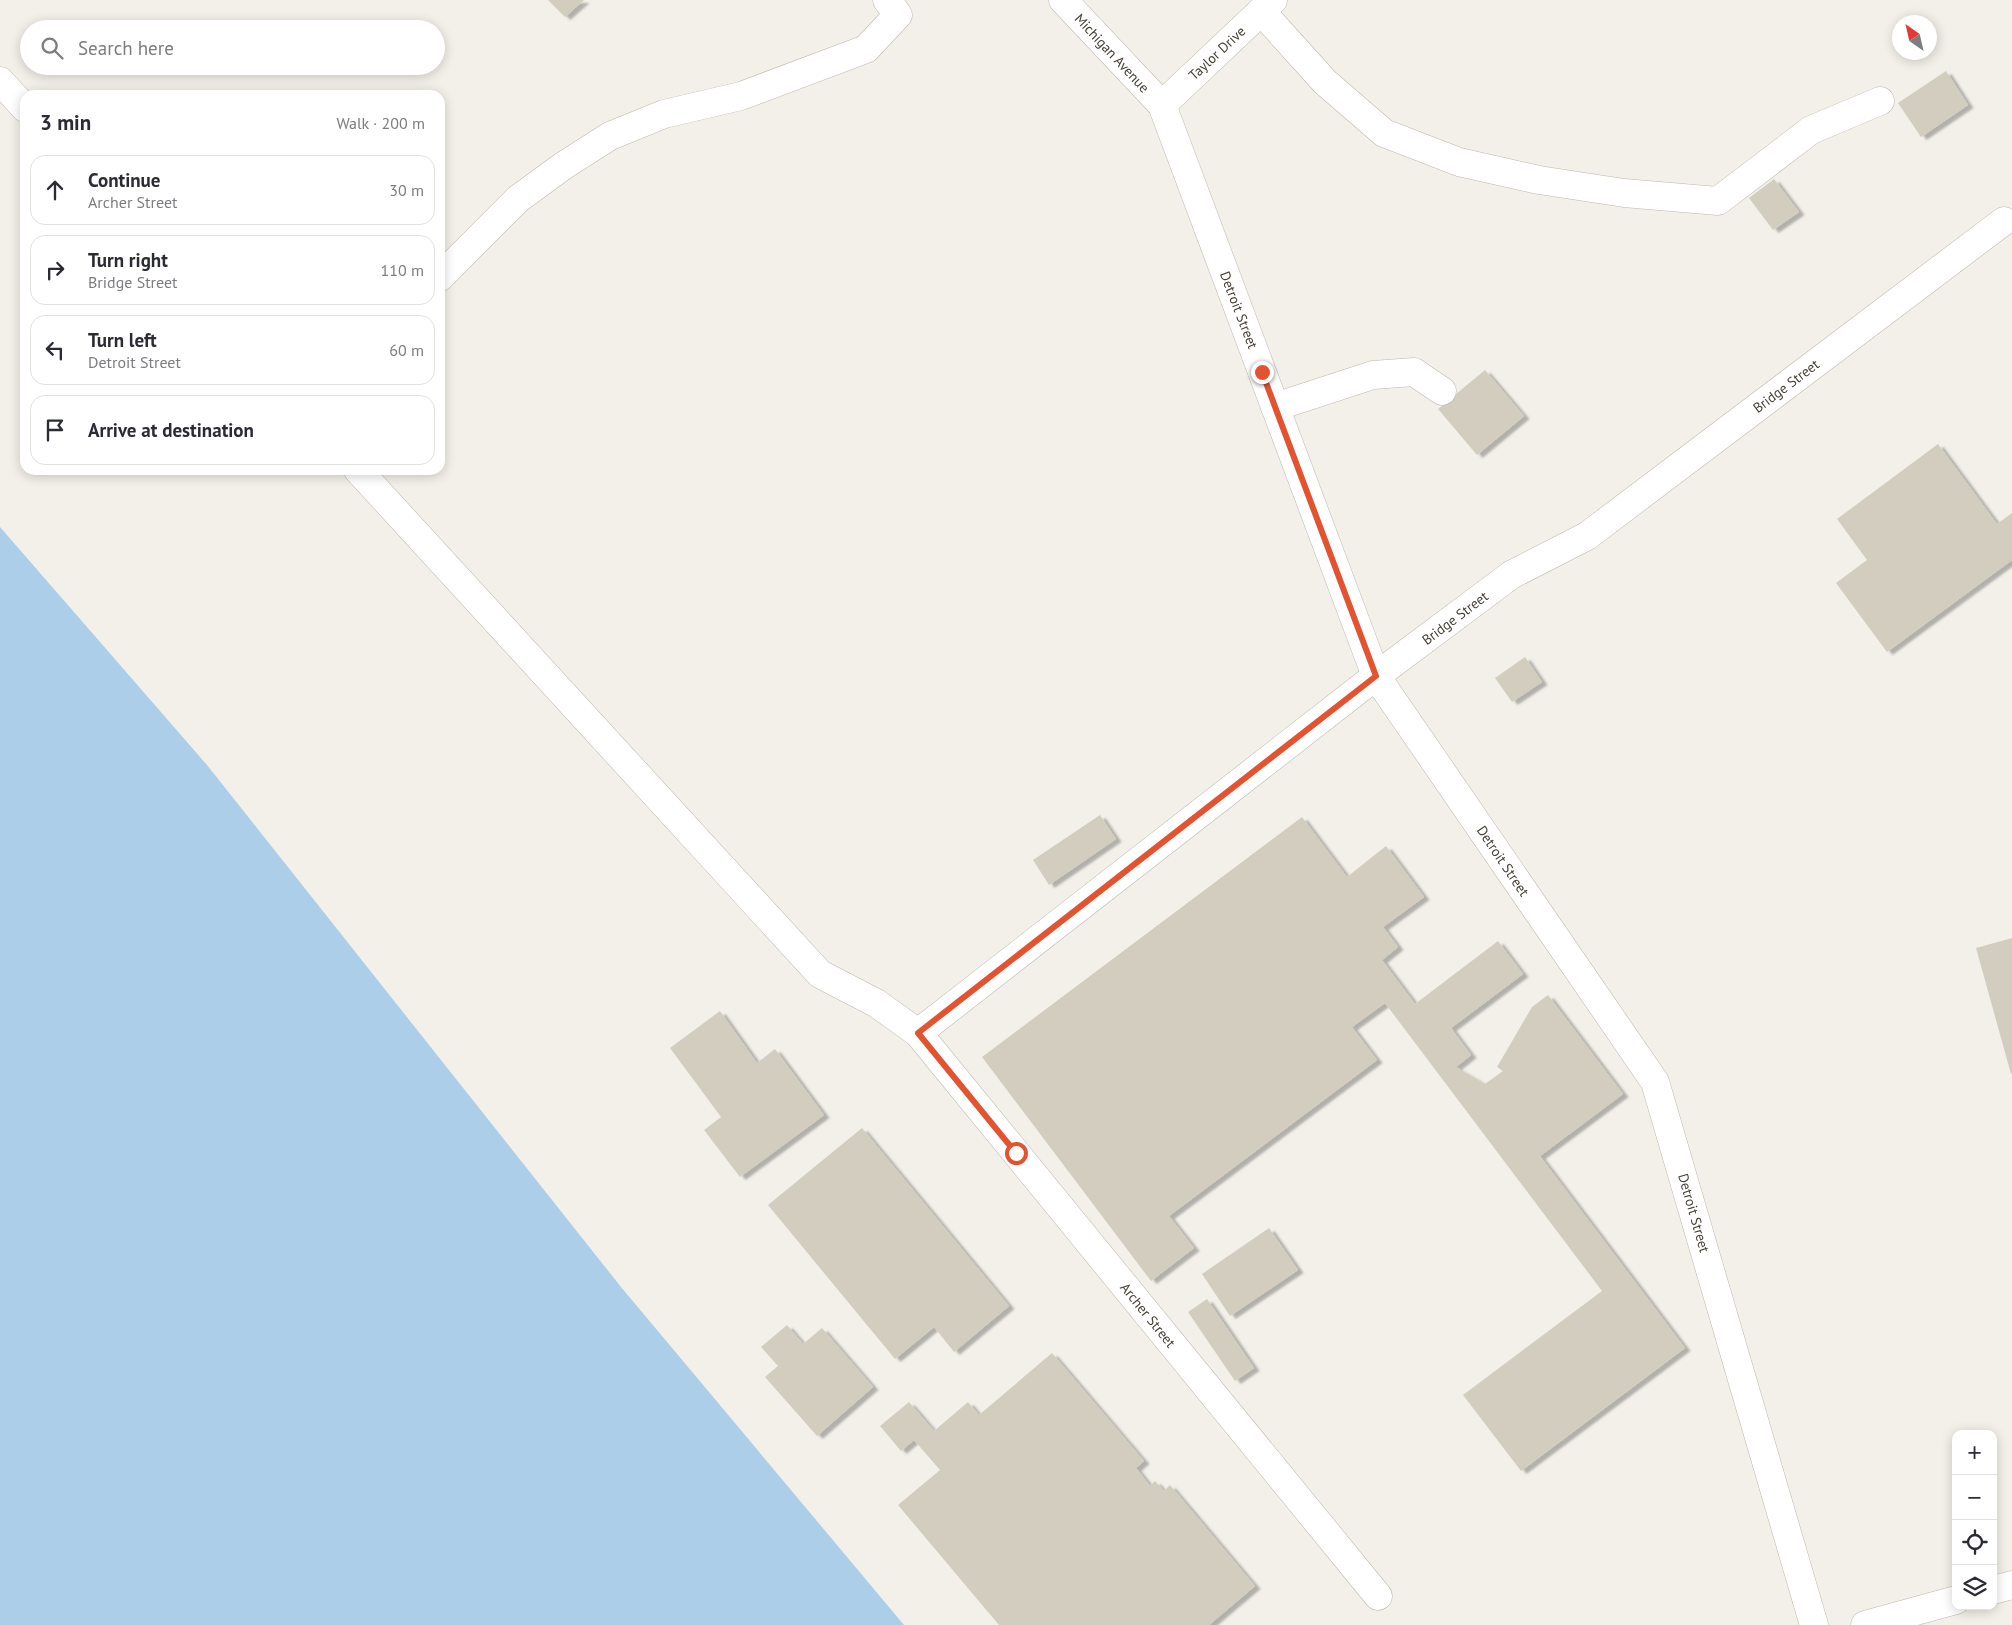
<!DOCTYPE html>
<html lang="en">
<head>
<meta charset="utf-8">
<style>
	:root { --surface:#fff; --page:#f7f7f7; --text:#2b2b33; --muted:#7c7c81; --line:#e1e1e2 }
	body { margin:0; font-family:"PT Sans",sans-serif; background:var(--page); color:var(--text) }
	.controls { position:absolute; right:15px; bottom:15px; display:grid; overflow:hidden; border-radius:10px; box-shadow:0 2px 12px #0003 }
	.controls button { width:45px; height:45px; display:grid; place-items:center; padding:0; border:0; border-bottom:1px solid var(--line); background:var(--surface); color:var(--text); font:25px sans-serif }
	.compass { position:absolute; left:1892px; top:15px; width:45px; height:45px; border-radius:50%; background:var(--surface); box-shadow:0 2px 12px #0003; rotate:326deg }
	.stop { position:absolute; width:15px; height:15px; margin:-11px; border:4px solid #e35330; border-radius:50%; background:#fff }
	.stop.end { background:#e35330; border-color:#fff; box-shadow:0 1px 5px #0008 }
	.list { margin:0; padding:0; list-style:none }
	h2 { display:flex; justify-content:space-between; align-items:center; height:65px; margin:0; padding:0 20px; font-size:21px }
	h2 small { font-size:16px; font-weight:400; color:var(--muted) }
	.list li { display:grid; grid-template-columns:32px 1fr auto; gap:15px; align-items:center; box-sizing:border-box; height:70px; margin:0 10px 10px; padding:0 10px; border:1px solid var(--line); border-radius:15px }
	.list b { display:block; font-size:19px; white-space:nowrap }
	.list p { margin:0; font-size:16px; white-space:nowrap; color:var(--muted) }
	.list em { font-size:16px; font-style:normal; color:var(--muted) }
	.icon { flex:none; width:28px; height:28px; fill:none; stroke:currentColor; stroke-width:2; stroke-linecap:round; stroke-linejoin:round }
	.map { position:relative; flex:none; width:2012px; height:1625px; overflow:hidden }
	.search { position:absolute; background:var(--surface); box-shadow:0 2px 12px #0003; left:20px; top:20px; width:425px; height:55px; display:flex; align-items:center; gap:12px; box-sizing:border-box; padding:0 18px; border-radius:28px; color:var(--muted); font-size:19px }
	.panel { position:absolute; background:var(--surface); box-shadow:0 2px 12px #0003; left:20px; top:90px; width:425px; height:385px; border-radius:15px }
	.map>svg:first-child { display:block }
	.water { fill:#accee9 }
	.building { fill:#d3cdc0; filter:url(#shadow) }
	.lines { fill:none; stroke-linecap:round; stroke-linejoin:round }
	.minor-casing { stroke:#bdb8ad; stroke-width:29 }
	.minor { stroke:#fff; stroke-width:28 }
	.route { stroke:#e35330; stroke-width:6 }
	.labels { text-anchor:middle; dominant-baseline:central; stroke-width:4.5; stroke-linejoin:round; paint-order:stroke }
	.street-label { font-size:14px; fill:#464138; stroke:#fff }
</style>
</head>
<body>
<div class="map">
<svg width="2012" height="1625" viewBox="0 0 2012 1625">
	<defs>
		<filter id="shadow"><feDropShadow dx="5.5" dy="3" stdDeviation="1" flood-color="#0004"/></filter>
	</defs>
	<rect width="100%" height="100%" fill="#f3f0e9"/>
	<path class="water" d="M0 527 207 765 621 1287 904 1625H0Z"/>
	<g class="building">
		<path d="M548 0H584L565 17Z"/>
		<path d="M1946 71 1968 105 1921 137 1898 103Z"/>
		<path d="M1774 179 1799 212 1773 230 1749 198Z"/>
		<path d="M1485 370 1524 416 1477 455 1438 409Z"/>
		<path d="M1938 444 1997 524 2012 513V560L1887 652 1836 583 1867 560 1837 519Z"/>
		<path d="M1525 657 1542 682 1512 702 1495 678Z"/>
		<path d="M1100 815 1116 839 1049 885 1033 860Z"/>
		<path d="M1302 817 1347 877 1386 846 1424 897 1383 927 1398 947 1382 960 1415 1004 1498 941 1523 974 1451 1028 1471 1055 1456 1067 1485 1084 1503 1071 1497 1067 1532 1007 1548 995 1623 1094 1540 1156 1685 1348 1521 1471 1463 1395 1602 1291 1385 1003 1352 1027 1377 1060 1169 1216 1194 1248 1151 1281 982 1057Z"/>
		<path d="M2012 938V1074H2011L1976 948Z"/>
		<path d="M720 1011 757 1063 775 1049 824 1115 740 1177 704 1130 721 1117 670 1048Z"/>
		<path d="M862 1128 1009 1306 954 1352 934 1327 895 1359 768 1205Z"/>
		<path d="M1269 1228 1298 1270 1230 1316 1202 1274Z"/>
		<path d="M1207 1299 1254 1368 1235 1381 1188 1312Z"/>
		<path d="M787 1325 803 1344 822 1328 873 1387 817 1436 765 1377 778 1366 761 1347Z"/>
		<path d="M1052 1353 1144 1461 1136 1468 1150 1486 1155 1481 1164 1491 1170 1485 1255 1586 1209 1625H999L898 1505 940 1470 914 1440 901 1451 880 1426 909 1402 934 1431 968 1402 979 1415Z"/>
	</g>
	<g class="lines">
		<g class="minor-casing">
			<g id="minor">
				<path d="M1063 0 1162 105 1376 676 1655 1082 1814 1625"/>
				<path d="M1261 11 1325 82 1384 133 1459 162 1539 180 1624 193 1718 201 1811 130 1880 101"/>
				<path d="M0 81 25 108"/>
				<path d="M1162 105 1273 0"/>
				<path d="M440 277 518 199 563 166 610 136 664 114 741 96 866 49 898 15 887 0"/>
				<path d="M1275 407 1373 375 1414 372 1442 391"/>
				<path d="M358 470 820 974 876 1003 918 1033 1378 1596"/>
				<path d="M918 1033 1376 676 1511 575 1587 536 2004 221"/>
				<path d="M1993 1590 2012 1585"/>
				<path d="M1865 1625 1956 1600"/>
			</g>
		</g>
		<use href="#minor" class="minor"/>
	</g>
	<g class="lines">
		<path class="route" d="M1016 1153 918 1033 1376 676 1262 372"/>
	</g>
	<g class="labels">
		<g class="street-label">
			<text transform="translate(1112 53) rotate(47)">Michigan Avenue</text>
			<text transform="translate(1217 53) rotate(-43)">Taylor Drive</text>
			<text transform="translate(1239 310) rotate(69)">Detroit Street</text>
			<text transform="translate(1786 386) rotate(-37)">Bridge Street</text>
			<text transform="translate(1455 618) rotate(-37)">Bridge Street</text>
			<text transform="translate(1503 861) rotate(56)">Detroit Street</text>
			<text transform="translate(1694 1213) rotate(74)">Detroit Street</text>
			<text transform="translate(1148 1315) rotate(51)">Archer Street</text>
		</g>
	</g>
</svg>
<div class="controls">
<button>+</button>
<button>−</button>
<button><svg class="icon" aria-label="locate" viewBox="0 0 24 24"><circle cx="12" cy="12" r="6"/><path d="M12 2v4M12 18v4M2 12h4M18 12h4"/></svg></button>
<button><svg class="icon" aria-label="layers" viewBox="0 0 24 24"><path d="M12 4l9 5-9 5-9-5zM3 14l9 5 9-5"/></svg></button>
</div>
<svg class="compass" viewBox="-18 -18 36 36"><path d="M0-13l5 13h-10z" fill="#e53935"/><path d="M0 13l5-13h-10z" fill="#7c7c81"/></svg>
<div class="stop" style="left:1016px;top:1153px"></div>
<div class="stop end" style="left:1262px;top:372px"></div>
<div class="search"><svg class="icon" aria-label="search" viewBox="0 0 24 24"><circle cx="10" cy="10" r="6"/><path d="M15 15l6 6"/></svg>Search here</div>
<section class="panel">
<h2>3 min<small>Walk · 200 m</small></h2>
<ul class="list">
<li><svg class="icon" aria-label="ahead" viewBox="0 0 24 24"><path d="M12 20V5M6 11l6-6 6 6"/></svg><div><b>Continue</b><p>Archer Street</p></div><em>30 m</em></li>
<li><svg class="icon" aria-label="right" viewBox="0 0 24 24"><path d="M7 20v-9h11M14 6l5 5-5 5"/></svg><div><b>Turn right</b><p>Bridge Street</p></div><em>110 m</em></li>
<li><svg class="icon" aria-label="left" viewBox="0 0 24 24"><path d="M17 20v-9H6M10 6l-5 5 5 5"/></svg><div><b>Turn left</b><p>Detroit Street</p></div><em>60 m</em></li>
<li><svg class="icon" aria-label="arrive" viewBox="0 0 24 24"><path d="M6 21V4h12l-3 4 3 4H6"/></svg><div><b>Arrive at destination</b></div></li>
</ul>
</section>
</div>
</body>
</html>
